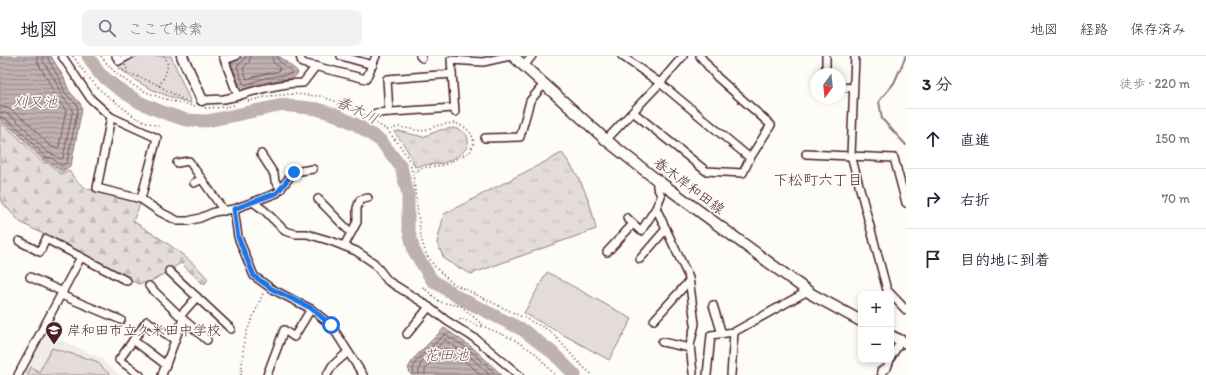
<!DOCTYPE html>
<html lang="ja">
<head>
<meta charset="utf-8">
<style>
	:root { --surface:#fff; --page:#f2f2f3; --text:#1f2937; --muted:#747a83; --line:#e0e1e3 }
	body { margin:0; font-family:Itim,"Klee One",sans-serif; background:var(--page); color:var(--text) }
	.controls { position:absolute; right:12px; bottom:12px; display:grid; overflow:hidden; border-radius:8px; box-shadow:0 2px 6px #0003 }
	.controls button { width:36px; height:36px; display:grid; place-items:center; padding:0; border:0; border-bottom:1px solid var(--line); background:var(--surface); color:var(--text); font:20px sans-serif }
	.compass { position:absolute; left:810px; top:12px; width:36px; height:36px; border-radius:50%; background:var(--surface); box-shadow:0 2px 6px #0003; rotate:195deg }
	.stop { position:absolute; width:12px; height:12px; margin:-9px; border:3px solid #1a73e8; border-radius:50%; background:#fff }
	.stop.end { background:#1a73e8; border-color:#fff; box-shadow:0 1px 4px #0008 }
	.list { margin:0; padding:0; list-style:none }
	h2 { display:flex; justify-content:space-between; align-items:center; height:52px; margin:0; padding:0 16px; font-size:17px }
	h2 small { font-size:13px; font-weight:400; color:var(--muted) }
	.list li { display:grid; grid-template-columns:26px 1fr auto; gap:12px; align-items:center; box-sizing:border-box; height:60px; padding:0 16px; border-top:1px solid var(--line) }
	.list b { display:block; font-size:15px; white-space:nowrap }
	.list em { font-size:13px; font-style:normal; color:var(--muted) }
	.icon { flex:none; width:22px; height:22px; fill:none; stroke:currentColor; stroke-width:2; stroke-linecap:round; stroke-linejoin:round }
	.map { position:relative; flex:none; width:906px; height:319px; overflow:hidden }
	header { display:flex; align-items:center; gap:24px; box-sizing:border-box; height:56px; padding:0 20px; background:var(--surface); border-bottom:1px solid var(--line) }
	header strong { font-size:19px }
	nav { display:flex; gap:22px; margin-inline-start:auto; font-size:14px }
	.search { width:280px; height:36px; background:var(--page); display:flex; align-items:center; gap:10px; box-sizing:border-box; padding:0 14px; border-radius:8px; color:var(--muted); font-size:15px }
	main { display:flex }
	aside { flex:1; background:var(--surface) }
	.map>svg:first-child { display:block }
	.built { fill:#f0ece8 }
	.grass { fill:url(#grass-tufts); stroke:#967e82 }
	.forest { fill:url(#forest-firs); stroke:#967e82 }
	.green { fill:#e3dcda; stroke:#967e82 }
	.water { fill:url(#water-rules); stroke:#91777b }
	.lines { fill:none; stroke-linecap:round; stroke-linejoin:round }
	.shore { stroke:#795961; stroke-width:1 }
	.stream { stroke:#91777b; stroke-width:2 }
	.river { stroke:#c0b1b1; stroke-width:13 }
	.street-casing { stroke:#4a1f2b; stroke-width:10 }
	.secondary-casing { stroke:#4a1f2b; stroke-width:13 }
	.path { stroke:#4a1f2b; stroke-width:1.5; stroke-dasharray:1 3; stroke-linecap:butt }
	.street { stroke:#fdfcf7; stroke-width:7 }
	.secondary { stroke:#fdfcf7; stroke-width:10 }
	.route { stroke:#1a73e8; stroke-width:5 }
	.labels { text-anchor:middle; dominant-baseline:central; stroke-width:3; stroke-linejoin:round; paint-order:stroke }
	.street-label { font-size:14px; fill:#4a1f2b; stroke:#fdfcf7 }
	.poi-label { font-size:14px; fill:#4a1f2b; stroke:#fdfcf7; text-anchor:start }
	.water-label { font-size:15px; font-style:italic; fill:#73525a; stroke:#fdfcf7 }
	.neighbourhood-label { font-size:15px; fill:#4a1f2b; stroke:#fdfcf7 }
</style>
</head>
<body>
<header>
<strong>地図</strong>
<div class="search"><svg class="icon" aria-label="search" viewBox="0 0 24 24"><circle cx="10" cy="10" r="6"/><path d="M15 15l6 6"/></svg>ここで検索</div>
<nav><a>地図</a><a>経路</a><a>保存済み</a></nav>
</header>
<main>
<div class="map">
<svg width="906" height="319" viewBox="0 0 906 319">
	<defs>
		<pattern id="grass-tufts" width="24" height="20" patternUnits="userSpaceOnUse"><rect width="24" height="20" fill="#e3dcda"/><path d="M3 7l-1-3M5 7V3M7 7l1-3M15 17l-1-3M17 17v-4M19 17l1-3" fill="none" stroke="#c4bcbb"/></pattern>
		<pattern id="forest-firs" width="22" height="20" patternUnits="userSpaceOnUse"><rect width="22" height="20" fill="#e3dcda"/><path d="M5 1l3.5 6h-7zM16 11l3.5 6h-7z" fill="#c4bcbb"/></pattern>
		<pattern id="water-rules" width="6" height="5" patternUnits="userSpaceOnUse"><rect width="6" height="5" fill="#c0b1b1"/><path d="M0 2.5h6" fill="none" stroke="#9e8f90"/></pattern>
	</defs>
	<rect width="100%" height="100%" fill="#fdfcf7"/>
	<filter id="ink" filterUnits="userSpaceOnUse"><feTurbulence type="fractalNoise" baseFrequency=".025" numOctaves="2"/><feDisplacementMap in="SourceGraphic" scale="8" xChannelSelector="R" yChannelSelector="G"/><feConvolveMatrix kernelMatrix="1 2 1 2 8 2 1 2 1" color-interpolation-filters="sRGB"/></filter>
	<g filter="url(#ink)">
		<path class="built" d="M42 276 103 303V305L120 319H19Z"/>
		<g class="grass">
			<path d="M453 72C460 74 468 76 468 85 469 96 452 104 443 107 434 109 424 108 415 111 410 98 404 87 394 76L399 75 423 81 440 74Z"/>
			<path d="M562 97C581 121 590 143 596 173L471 218 445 204 437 187 444 158Z"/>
		</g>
		<path class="forest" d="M0 66 16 79 43 107H49L61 118 69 114C74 123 79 128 88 133L141 146 133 165C159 182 187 198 208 223L204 229 181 207 150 226 138 228 20 166 0 144Z"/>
		<g class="green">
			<path d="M138 0H171L191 47C164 40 138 30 118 10Z"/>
			<path d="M547 216 632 263 609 304 524 257Z"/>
			<path d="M52 292 96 305 110 319H27L31 311 39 316Z"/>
		</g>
		<g class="water">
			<path d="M0 0H51L64 22 69 35 80 47 82 53 71 109 62 116 50 106 44 105 17 77 0 64Z"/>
			<path d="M246 0H279L297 15 298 18 294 21 288 23 266 26 245 33 240 31 231 6Z"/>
			<path d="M444 272 473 292 502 319H411L408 312 414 302Z"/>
		</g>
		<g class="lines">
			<g class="shore">
				<path d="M246 0 244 4 237 10 243 27 245 29 265 22 291 18V15L278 4 277 0"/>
				<path d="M251 0 249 6 243 12 247 23 264 18 279 15 280 12 273 6 272 0"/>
				<path d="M0 50 8 52 26 65 50 90 57 92 59 91 66 54 56 42 50 28 38 7 37 0"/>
				<path d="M0 56C16 57 34 85 46 95 50 98 56 99 60 103L63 102 73 53 61 39 56 26 43 5V0"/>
				<path d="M0 61 4 62 20 74 45 101 52 102 61 110 67 106 78 53 77 49 65 37 60 24 48 3V0"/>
				<path d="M414 319 413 312 417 304 445 278 471 295 497 319"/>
				<path d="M419 319V313L421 307 445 284 468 299 490 319"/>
				<path d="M425 319V314L426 311 446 292 464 304 481 319"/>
			</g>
			<path class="stream" d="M906 0 894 27 879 45 882 63 906 89"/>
			<path class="river" d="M88 0 99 17 116 31 139 46 162 56 186 64 207 65 283 49 317 53 336 59 357 69 381 85 401 111 408 138V171L414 195 432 224 458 241 523 274 553 297 575 319"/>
			<g class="street-casing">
				<g id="street">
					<path d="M62 0 91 43 111 61 157 82 141 143"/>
					<path d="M116 0 119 5 128 0"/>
					<path d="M300 0 302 7 366 23 376 0"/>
					<path d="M341 0 373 9"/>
					<path d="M420 0 422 2"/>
					<path d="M622 0 660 27 750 102"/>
					<path d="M855 0 851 99 887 234 906 254"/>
					<path d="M225 4 236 0"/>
					<path d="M524 10 532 0"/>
					<path d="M826 18V0"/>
					<path d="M840 31 853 32"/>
					<path d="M238 40C259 33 280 27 303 27L316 10"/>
					<path d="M202 44 224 43 238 40 223 0"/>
					<path d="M389 56 387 23 452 18"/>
					<path d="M455 56 451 4 483 6 510 0"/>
					<path d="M633 56 706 115 743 117 750 102 771 69 717 21 700 0"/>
					<path d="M376 57 454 52"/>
					<path d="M111 61 97 132 141 143 160 156 178 165H188L200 162 214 156 234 153 253 146 265 155 285 175 296 178H307L331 185 356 195 374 207 388 225 422 246 447 265 476 283 519 319"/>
					<path d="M485 82 520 81 530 45 544 28"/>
					<path d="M606 84 660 27 683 0"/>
					<path d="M261 98 274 118 275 125 281 133"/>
					<path d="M806 98 894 102 906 147"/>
					<path d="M177 107 189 105 224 155"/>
					<path d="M194 127 202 123"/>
					<path d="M318 143 351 177"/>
					<path d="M253 146 277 137 294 116 313 113"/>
					<path d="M656 152 689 222 695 268 690 289 693 317"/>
					<path d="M234 153 238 181 254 220 272 233 311 253 331 269 363 319"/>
					<path d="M627 162 641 175 656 152 661 140 660 137 657 131V124"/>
					<path d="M19 185 40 196 46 183 127 225"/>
					<path d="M344 190 357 166V152L360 144 368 142"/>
					<path d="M607 196 633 168"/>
					<path d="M640 203 666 173"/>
					<path d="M169 215 231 273"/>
					<path d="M30 221 63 236"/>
					<path d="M149 230 183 263 162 319"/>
					<path d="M61 239 121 264"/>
					<path d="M713 249 722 278"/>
					<path d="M181 259 197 241"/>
					<path d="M183 263 207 284"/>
					<path d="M654 264 689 225"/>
					<path d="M407 278 429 251"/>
					<path d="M133 284 166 309"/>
					<path d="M662 286 690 292"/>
					<path d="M891 301 901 285"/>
					<path d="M18 319 81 201"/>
					<path d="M140 319 119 304 147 265 175 284"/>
					<path d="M267 319 284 274 294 281 311 253"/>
					<path d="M327 319 332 310 348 296"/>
					<path d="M707 319 711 279 734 276 808 235"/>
					<path d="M731 319 734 276"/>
					<path d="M882 319 881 315 887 312 890 304"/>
				</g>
			</g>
			<g class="secondary-casing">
				<g id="secondary">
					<path d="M182 0 202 44"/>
					<path d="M513 0 606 84 657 124 813 239 861 265"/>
					<path d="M891 280 906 287"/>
				</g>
			</g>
			<g class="path">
				<path d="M73 0 84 16 100 34 136 62 160 71"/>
				<path d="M101 0C124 32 158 43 195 50"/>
				<path d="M125 9 127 11 126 16"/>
				<path d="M119 13 154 27 184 44 186 47"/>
				<path d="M159 30C164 21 172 10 164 0"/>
				<path d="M248 45 270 40 291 38 320 40 340 47 359 56 387 74 398 87 408 102 413 118 421 182 426 198 436 212 452 227 547 273C564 287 575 306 593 319"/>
				<path d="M205 52 226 51 235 49"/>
				<path d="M387 74 399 71 422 75 439 69 455 67 466 72 472 79 474 87 470 96 444 109 421 112 414 117"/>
				<path d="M423 231 440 246 461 250 485 271 513 283 535 297 555 319"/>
				<path d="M460 264 461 262 479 270 485 271"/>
				<path d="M241 319 244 286 247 275 264 235"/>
			</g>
			<use href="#street" class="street"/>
			<use href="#secondary" class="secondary"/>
		</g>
	</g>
	<g class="lines" filter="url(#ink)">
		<path class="route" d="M294 116 277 137 234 153 238 181 254 220 272 233 311 252 331 269"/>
	</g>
	<defs>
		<g id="school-pin" transform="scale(0.9)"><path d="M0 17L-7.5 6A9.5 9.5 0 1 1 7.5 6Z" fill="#4a1f2b" stroke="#fdfcf7"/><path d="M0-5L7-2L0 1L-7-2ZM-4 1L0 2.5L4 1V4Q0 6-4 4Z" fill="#fff"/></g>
	</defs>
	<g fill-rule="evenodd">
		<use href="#school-pin" x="54" y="274"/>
	</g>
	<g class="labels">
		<g class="street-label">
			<text transform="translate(689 130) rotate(37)">春木岸和田線</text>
		</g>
		<g class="poi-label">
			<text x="67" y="274">岸和田市立久米田中学校</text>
		</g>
		<g class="water-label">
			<text x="35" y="46">刈又池</text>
			<text transform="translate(357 54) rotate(26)">春木川</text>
			<text x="446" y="299">花田池</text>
		</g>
		<g class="neighbourhood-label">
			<text x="818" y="124">下松町六丁目</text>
		</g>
	</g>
</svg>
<div class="controls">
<button>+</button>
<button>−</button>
</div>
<svg class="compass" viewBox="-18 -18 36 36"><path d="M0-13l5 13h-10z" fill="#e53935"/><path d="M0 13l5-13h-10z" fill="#747a83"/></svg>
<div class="stop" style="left:331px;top:269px"></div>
<div class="stop end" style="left:294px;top:116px"></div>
</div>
<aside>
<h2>3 分<small>徒歩 · 220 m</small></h2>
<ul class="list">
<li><svg class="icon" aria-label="ahead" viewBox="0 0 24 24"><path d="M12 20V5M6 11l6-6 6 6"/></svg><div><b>直進</b></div><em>150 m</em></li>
<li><svg class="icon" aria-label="right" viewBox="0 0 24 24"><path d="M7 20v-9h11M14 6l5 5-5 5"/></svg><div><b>右折</b></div><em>70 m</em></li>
<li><svg class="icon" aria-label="arrive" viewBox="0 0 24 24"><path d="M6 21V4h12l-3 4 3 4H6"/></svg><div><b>目的地に到着</b></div></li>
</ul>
</aside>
</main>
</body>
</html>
